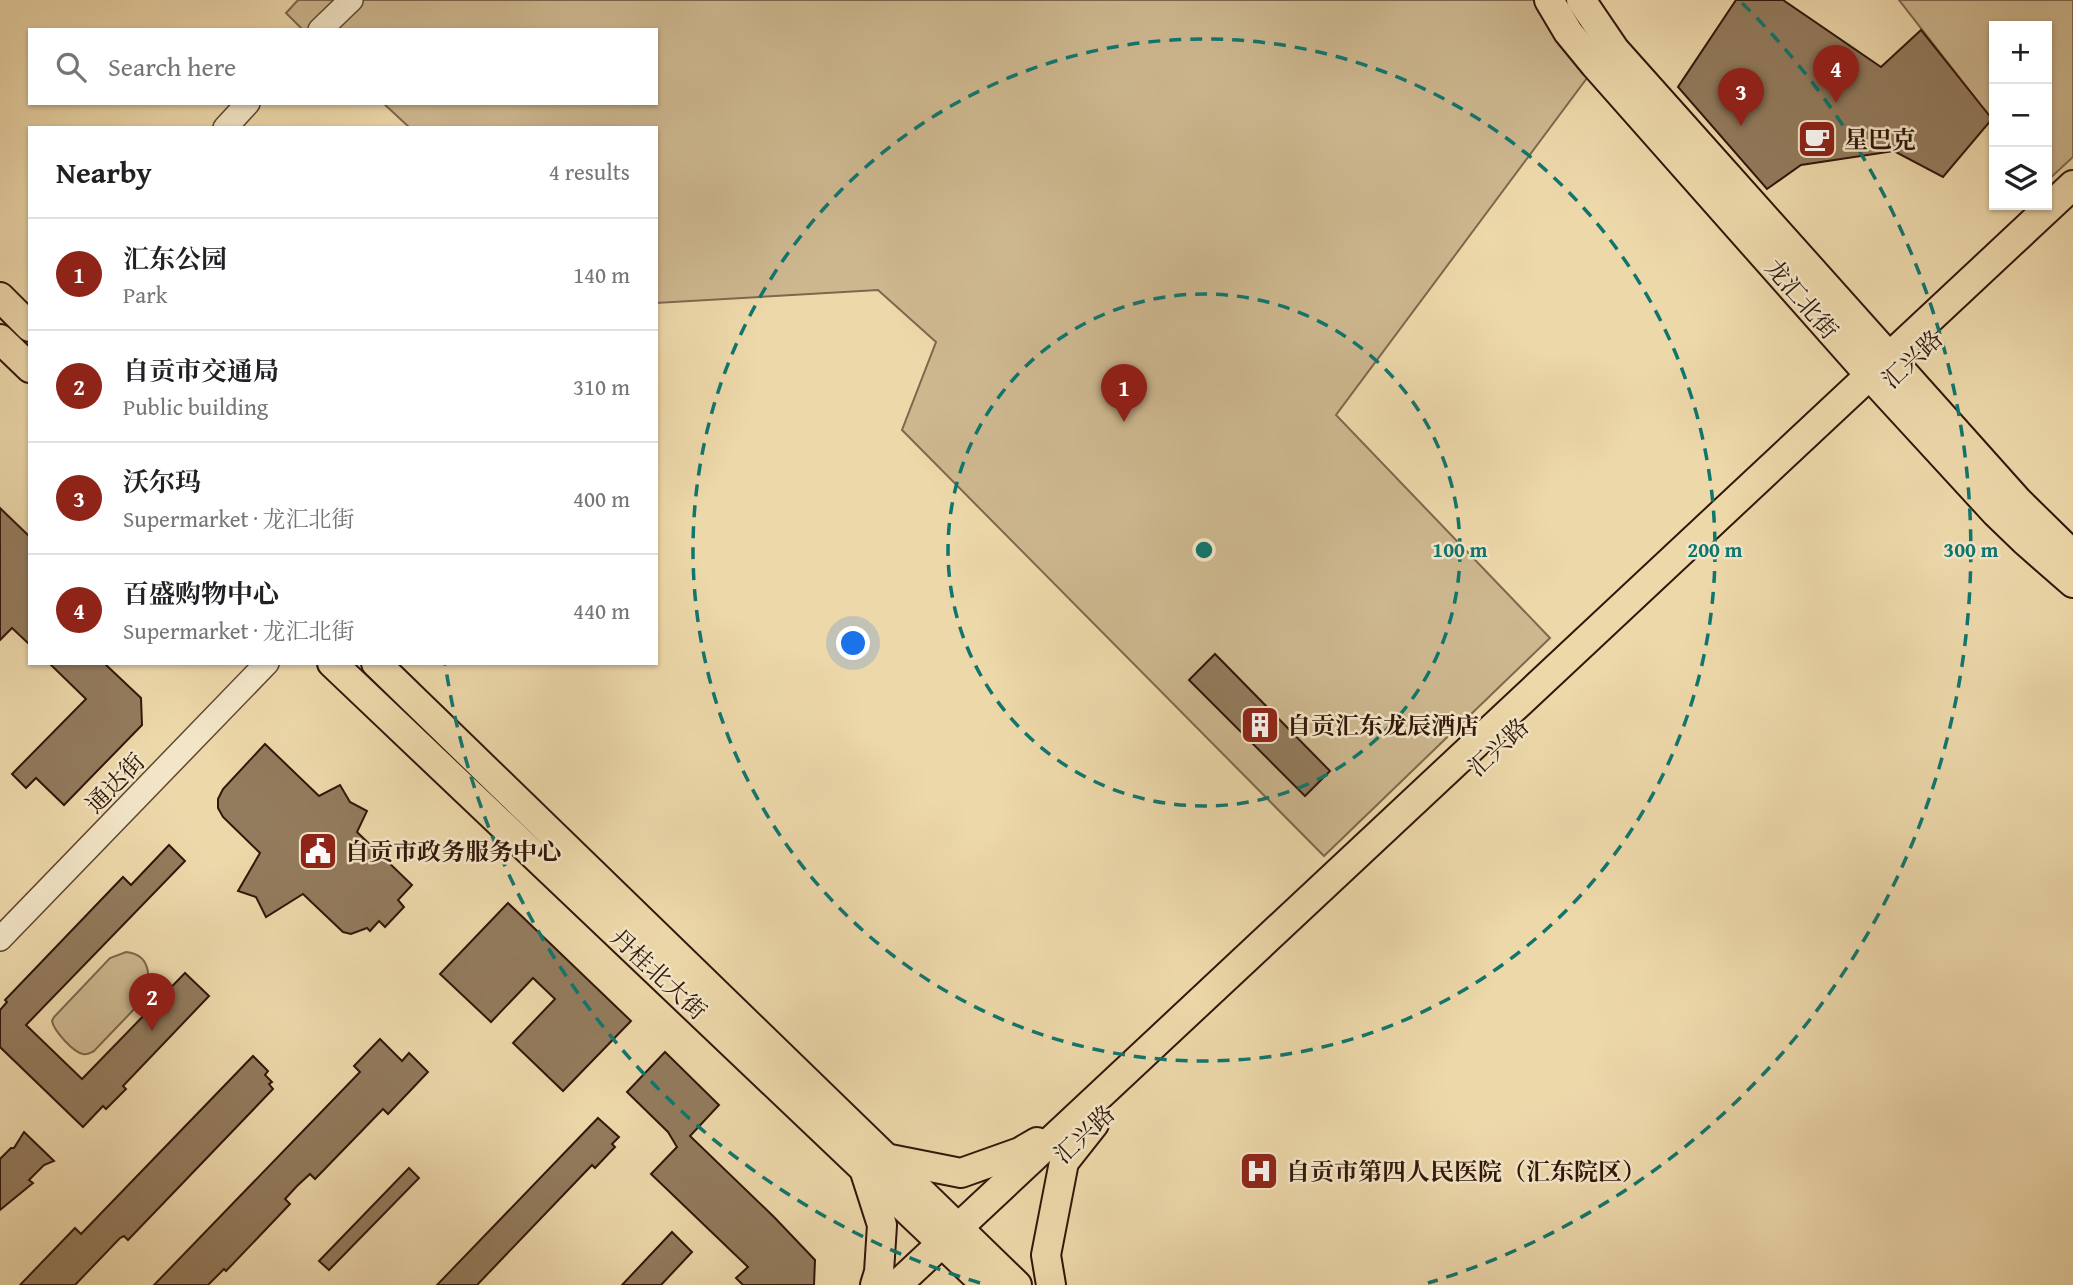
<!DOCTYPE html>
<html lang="en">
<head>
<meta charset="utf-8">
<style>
	:root { --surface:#fff; --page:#f6f6f6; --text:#202124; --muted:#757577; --line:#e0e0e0; --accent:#8f2418 }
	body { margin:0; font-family:"Gentium Book Plus","Noto Serif SC",serif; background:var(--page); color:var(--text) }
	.controls { position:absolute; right:21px; top:21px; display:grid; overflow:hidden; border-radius:0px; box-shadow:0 2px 5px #0004 }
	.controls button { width:63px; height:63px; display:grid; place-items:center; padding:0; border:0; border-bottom:2px solid var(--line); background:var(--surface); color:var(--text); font:35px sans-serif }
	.you { position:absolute; left:854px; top:644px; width:24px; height:24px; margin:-18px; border:5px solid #fff; border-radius:50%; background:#1a73e8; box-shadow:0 0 0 10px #1a73e833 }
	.badge { display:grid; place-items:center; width:46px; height:46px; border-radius:50%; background:var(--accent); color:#fff; font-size:23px; font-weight:700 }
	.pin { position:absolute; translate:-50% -58px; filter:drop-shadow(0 2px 4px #0008) }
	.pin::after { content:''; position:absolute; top:37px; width:24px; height:21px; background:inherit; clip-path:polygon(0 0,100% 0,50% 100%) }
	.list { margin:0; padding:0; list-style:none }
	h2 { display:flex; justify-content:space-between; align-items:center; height:91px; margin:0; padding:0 28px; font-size:30px }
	h2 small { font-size:23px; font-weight:400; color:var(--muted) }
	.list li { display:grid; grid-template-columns:46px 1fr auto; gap:21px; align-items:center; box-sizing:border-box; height:112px; padding:0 28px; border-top:2px solid var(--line) }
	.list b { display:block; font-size:26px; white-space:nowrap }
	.list p { margin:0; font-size:23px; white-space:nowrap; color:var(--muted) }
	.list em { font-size:23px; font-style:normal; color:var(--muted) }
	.icon { flex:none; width:38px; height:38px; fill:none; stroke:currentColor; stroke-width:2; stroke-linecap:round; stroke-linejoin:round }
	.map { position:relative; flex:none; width:2073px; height:1285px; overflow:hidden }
	.search { position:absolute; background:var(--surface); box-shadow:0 2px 5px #0004; left:28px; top:28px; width:630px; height:77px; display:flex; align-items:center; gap:18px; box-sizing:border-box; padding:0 24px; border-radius:0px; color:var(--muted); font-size:26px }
	.panel { position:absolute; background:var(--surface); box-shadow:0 2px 5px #0004; left:28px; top:126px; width:630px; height:539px; border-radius:0px }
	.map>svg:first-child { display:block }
	.green { fill:#cdb78f; stroke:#7f664c; stroke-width:2 }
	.building { fill:#937b5d; stroke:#311609; stroke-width:2 }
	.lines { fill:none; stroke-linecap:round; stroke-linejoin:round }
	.minor-casing { stroke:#604631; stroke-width:26 }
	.major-casing { stroke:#311609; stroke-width:32 }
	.minor { stroke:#f3e6c8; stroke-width:23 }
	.major { stroke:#edd8aa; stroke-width:28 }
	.ring { fill:none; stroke:#0f766e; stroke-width:3.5; stroke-dasharray:12 9 }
	.labels { text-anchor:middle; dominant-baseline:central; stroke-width:5; stroke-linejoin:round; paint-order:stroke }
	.poi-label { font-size:24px; font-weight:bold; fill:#311609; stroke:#f3e6c8; text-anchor:start }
	.street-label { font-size:24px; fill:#311609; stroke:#f3e6c8 }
	.centre { fill:#0f766e; stroke:#f3e6c8; stroke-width:3.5 }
	.ring-label { font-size:21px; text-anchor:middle; font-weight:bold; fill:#0f766e; stroke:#f3e6c8; stroke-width:5; stroke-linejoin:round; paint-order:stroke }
</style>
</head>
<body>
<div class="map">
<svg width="2073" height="1285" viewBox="0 0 2073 1285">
	<rect width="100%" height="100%" fill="#edd8aa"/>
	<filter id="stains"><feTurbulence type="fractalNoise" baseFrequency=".00286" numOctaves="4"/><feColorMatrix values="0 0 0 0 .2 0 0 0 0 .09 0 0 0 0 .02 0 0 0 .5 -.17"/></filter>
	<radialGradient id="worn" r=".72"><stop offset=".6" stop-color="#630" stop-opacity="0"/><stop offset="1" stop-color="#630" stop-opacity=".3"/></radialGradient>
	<g class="green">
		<path d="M298 0H1535L1587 78 1336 415 1550 638 1324 856 902 430 936 342 878 290 656 303V128H410L383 103H656V30H303L286 13Z"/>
		<path d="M1899 0H2073V157L2047 181V26H1994V122Z"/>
		<path d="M126 952C154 955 151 983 141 1002L94 1051C90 1053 88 1055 83 1054 73 1052 54 1031 52 1021L54 1017 110 958Z"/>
	</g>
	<g class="building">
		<path d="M1736 0H1783L1881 67 1921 30 1992 119 1943 177 1894 151 1801 165 1767 189 1678 87Z"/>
		<path d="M0 508 30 537V645L12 628 0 640Z"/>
		<path d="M1215 654 1330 771 1305 796 1189 680Z"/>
		<path d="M49 663H104L141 698 142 725 64 805 36 778 26 788 12 774 86 699Z"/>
		<path d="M265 744 319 796 340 785 350 802 367 811 357 832 412 885 398 900 404 907 385 927 379 921 370 931 367 928 351 934 343 932 303 894 266 917 256 897 238 891 260 853 223 817 218 808V799L223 789Z"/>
		<path d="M169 845 185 861 26 1025 82 1079 185 973 209 996 123 1086 126 1089 106 1109 103 1106 83 1127 0 1047V1010L7 1002 5 1000 123 877 131 885Z"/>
		<path d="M508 903 631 1021 563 1091 513 1043 555 999 533 978 491 1022 440 974Z"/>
		<path d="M380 1039 402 1061 409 1053 428 1072 388 1114 383 1109 315 1179 310 1174 297 1186 285 1199 290 1204 226 1271 224 1269 208 1285H154L360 1072 354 1066Z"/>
		<path d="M665 1052 719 1105 690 1136 774 1217 815 1260 814 1285H743L736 1278 748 1267 651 1174 677 1147 668 1132 627 1092Z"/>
		<path d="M253 1056 268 1071 265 1075 272 1082 269 1084 273 1089 128 1240 124 1236 120 1238 75 1285H20L75 1228 81 1234Z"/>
		<path d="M598 1118 619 1137 612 1144 615 1147 595 1168 592 1165 477 1285H437Z"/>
		<path d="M24 1132 54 1161 44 1165 29 1180 33 1183 0 1210V1159L11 1148H14Z"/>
		<path d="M409 1168 419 1178 329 1270 319 1261Z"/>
		<path d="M672 1232 692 1252 661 1285H622Z"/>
	</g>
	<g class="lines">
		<g class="minor-casing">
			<g id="minor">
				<path d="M320 30 351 0"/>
				<path d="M225 128 248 103"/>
				<path d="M0 939 267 663"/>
			</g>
		</g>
		<g class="major-casing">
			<g id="major">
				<path d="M1549 0 1568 32 1595 65 1881 388 1996 513 2025 541 2073 583"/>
				<path d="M1581 0 1615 50 2018 501 2073 555"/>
				<path d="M0 297 30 327"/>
				<path d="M0 339 30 368"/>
				<path d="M332 663 986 1285"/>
				<path d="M376 663 1017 1285"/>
				<path d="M885 1158 961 1173 1020 1152 1037 1142"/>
				<path d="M865 1172 882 1225 879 1272 875 1285"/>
				<path d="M897 1285 2073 185"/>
				<path d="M1051 1285 1046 1255 1064 1162 1094 1124"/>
			</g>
		</g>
		<use href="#minor" class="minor"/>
		<use href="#major" class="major"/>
	</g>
	<g class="ring">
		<circle cx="1204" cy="550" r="256"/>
		<circle cx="1204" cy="550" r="511"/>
		<path d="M980 1283A767 767 0 0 1 445 663M1742 3A767 767 0 0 1 1428 1283"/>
	</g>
	<defs>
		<g id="cafe-square" transform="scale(2.0125)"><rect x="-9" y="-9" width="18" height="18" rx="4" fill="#8f2418" stroke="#f3e6c8"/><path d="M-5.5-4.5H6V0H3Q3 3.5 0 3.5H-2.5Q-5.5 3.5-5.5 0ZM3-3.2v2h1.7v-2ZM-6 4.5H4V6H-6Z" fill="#fff"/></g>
		<g id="building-square" transform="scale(2.0125)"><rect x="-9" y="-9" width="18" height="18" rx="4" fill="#8f2418" stroke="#f3e6c8"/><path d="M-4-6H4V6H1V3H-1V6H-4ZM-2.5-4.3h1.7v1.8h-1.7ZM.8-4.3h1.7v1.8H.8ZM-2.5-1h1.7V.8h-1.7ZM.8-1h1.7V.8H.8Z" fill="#fff"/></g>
		<g id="civic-square" transform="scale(2.0125)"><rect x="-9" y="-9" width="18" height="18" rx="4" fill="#8f2418" stroke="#f3e6c8"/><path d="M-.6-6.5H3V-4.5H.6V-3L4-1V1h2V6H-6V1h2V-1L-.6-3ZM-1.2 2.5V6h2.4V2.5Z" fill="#fff"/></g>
		<g id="hospital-square" transform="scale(2.0125)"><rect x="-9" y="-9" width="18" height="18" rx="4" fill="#8f2418" stroke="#f3e6c8"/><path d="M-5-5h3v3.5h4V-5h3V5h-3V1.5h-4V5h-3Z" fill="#fff"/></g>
	</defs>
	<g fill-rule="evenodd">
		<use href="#cafe-square" x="1817" y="139"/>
		<use href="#building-square" x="1260" y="725"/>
		<use href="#civic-square" x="318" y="851"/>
		<use href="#hospital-square" x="1259" y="1171"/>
	</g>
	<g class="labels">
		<g class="poi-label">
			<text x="1844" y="139">星巴克</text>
			<text x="1287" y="725">自贡汇东龙辰酒店</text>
			<text x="345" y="851">自贡市政务服务中心</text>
			<text x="1286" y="1171">自贡市第四人民医院（汇东院区）</text>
		</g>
		<g class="street-label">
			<text transform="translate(1802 299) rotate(49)">龙汇北街</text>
			<text transform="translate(1912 359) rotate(-43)">汇兴路</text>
			<text transform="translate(1498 747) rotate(-43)">汇兴路</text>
			<text transform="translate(115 783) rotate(-46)">通达街</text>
			<text transform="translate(659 974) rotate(43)">丹桂北大街</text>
			<text transform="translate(1084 1134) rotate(-43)">汇兴路</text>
		</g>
	</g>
	<circle cx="1204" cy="550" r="10" class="centre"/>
	<g class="ring-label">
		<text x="1460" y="557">100 m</text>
		<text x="1715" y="557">200 m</text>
		<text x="1971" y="557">300 m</text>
	</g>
	<rect width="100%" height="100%" filter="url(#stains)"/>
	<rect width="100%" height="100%" fill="url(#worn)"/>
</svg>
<div class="controls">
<button>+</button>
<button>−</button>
<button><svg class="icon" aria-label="layers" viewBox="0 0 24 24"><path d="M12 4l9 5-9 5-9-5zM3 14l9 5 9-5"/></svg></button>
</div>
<div class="you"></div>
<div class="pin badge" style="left:1124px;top:422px">1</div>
<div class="pin badge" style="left:152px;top:1031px">2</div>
<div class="pin badge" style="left:1741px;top:126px">3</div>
<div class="pin badge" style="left:1836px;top:103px">4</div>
<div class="search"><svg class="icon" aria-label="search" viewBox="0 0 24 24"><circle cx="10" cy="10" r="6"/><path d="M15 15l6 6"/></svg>Search here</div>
<section class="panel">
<h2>Nearby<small>4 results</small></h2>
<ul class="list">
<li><span class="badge">1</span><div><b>汇东公园</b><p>Park</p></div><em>140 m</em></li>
<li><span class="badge">2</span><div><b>自贡市交通局</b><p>Public building</p></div><em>310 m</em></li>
<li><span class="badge">3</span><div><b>沃尔玛</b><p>Supermarket · 龙汇北街</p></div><em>400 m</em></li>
<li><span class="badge">4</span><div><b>百盛购物中心</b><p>Supermarket · 龙汇北街</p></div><em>440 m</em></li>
</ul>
</section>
</div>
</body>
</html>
